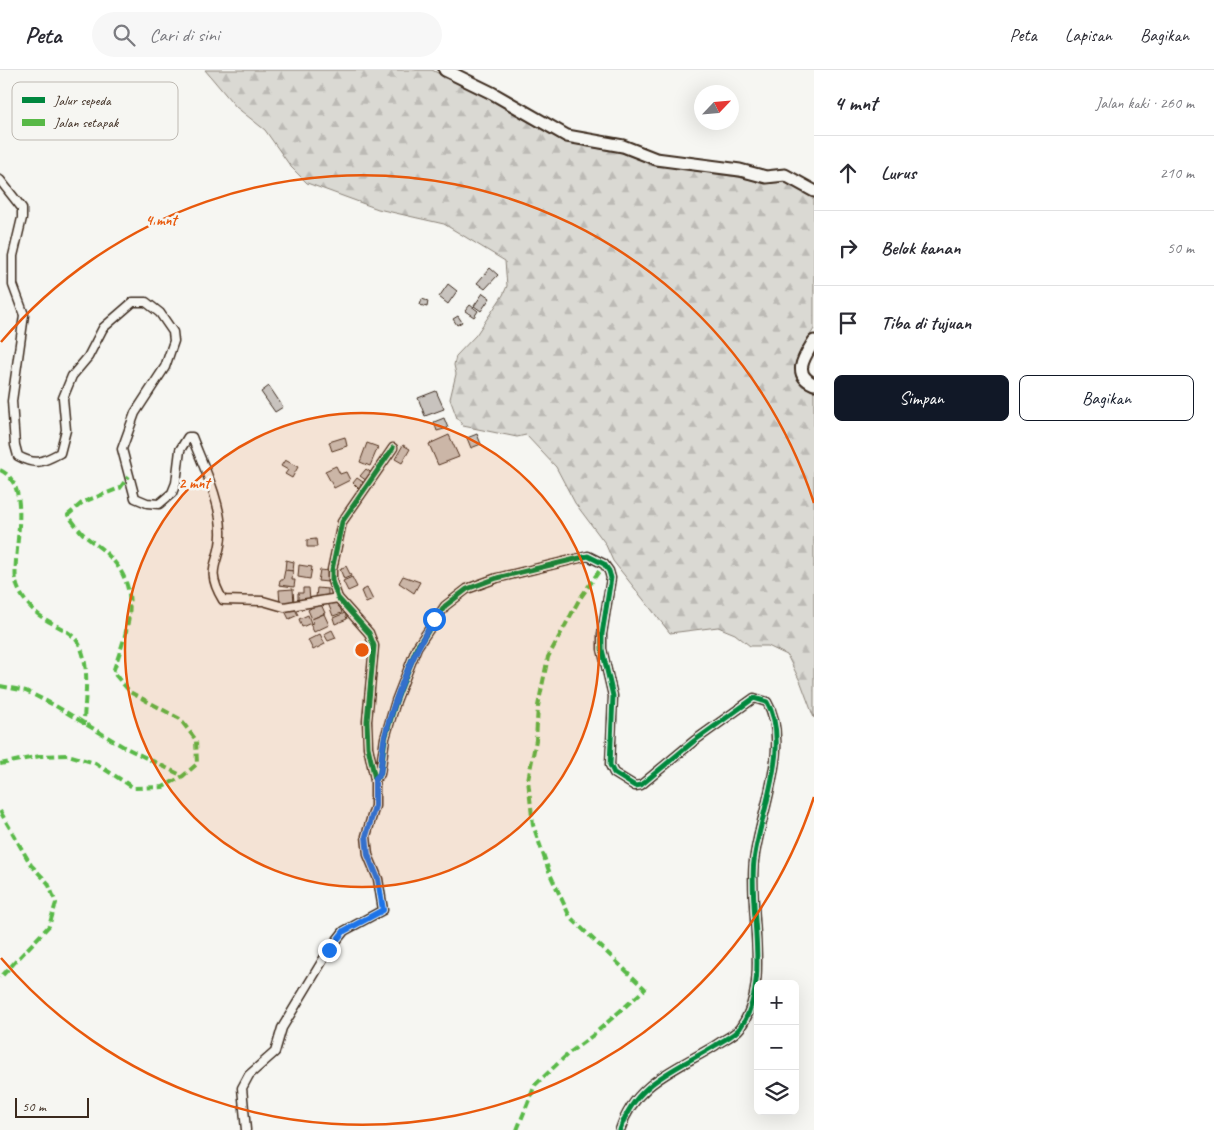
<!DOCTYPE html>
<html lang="id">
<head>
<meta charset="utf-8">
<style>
	:root { --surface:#fff; --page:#f7f7f7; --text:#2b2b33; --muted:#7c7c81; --line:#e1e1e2; --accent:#111827 }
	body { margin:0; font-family:Caveat,sans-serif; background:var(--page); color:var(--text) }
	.controls { position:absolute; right:15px; bottom:15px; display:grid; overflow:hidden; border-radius:8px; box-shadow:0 5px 20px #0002 }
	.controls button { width:45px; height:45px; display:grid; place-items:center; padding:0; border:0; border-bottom:1px solid var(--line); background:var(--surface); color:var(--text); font:25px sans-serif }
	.compass { position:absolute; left:694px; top:15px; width:45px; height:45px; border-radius:50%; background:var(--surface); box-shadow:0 5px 20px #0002; rotate:64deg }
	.scale { position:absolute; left:15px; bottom:12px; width:74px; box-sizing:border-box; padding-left:5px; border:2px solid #3b2a1e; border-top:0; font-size:14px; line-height:18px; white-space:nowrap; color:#3b2a1e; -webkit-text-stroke:4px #f6f6f2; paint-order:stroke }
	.stop { position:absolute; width:15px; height:15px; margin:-11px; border:4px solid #1a73e8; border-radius:50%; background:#fff }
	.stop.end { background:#1a73e8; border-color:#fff; box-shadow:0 1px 5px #0008 }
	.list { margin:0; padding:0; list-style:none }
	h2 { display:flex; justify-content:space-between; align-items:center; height:65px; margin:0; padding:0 20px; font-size:21px }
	h2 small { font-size:16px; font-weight:400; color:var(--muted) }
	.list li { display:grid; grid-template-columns:32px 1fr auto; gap:15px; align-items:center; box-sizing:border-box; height:75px; padding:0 20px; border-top:1px solid var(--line) }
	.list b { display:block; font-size:19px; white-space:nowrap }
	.list em { font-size:16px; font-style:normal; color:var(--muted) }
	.actions { display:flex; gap:10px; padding:15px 20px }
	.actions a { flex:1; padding:11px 0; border:1px solid var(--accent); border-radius:8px; text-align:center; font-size:18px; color:var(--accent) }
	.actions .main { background:var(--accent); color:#fff }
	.icon { flex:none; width:28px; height:28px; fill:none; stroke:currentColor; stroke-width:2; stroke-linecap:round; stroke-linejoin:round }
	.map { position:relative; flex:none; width:814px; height:1060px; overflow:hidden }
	header { display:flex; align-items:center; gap:30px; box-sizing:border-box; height:70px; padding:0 25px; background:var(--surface); border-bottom:1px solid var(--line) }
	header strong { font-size:24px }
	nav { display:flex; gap:28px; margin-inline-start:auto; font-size:18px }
	.search { width:350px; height:45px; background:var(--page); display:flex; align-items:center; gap:12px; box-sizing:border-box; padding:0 18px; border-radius:28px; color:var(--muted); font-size:19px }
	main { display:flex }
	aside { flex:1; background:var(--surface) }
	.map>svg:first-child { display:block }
	.forest { fill:url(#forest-firs); stroke:#8a8278 }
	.building { fill:#c8c3be; stroke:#3b2a1e }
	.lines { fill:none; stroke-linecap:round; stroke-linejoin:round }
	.street-casing { stroke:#3b2a1e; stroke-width:11 }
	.secondary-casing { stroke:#3b2a1e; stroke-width:15 }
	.street { stroke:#f6f6f2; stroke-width:8 }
	.secondary { stroke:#f6f6f2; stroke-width:11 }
	.quiet { stroke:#58b947; stroke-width:4; stroke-dasharray:8 4; stroke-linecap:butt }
	.cycleway-casing { stroke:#f6f6f2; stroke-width:8 }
	.cycleway { stroke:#00873e; stroke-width:5 }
	.route { stroke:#1a73e8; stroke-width:6 }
	.ring { fill:none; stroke:#e8590c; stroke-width:2.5 }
	.key { fill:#f6f6f2; stroke:#beb9b2; stroke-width:1 }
	.key-label { font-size:14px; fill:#3b2a1e }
	.centre { fill:#e8590c; stroke:#f6f6f2; stroke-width:2.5 }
	.ring-label { font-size:15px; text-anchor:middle; font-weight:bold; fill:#e8590c; stroke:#f6f6f2; stroke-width:5; stroke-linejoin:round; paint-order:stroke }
</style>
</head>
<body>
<header>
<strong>Peta</strong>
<div class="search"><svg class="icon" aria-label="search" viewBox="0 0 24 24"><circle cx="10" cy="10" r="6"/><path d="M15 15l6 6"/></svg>Cari di sini</div>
<nav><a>Peta</a><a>Lapisan</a><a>Bagikan</a></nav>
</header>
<main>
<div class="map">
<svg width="814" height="1060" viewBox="0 0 814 1060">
	<defs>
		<pattern id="forest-firs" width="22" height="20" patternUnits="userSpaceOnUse" patternTransform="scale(1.25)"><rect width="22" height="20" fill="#dad9d3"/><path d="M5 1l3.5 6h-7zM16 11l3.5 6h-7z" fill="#bcbab5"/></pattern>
	</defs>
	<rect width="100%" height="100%" fill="#f6f6f2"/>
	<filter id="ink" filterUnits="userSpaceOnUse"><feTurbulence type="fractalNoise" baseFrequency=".02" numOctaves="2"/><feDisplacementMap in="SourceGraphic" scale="10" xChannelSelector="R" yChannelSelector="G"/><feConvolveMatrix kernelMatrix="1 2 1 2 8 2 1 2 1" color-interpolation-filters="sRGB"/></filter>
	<g filter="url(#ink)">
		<path class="forest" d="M205 0H432L489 29 564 72 622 83 654 95 738 107 766 113 784 112 814 128V259L800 281 795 295 796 307 802 316 814 321V648L801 613 787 585 768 576H750L735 564 718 557 670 563 613 491 605 473 575 433 556 397 526 365 517 367 463 356 457 348 450 329 456 304 454 295 456 286 476 265 503 225 507 216 505 191 444 154 378 139 307 113 291 97 265 60 236 37Z"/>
		<g class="building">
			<path d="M490 198 498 205 485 219 477 213Z"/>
			<path d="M448 214 457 221 448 234 439 227Z"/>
			<path d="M483 223 490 228 481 241 474 236Z"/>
			<path d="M422 229 428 231 427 237 420 235Z"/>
			<path d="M470 235 478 241 474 247 465 241Z"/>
			<path d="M458 246 462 252 457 255 453 249Z"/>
			<path d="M269 316 283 337 275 342 261 322Z"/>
			<path d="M436 321 444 339 425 346 418 328Z"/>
			<path d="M444 348 448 358 437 361 434 352Z"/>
			<path d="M477 364 481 374 471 378 467 368Z"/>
			<path d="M449 365 459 387 438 395 429 374Z"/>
			<path d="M345 367 347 376 332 381 329 372Z"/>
			<path d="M367 373 378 377 370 396 360 392Z"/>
			<path d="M403 375 410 379 402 393 395 389Z"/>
			<path d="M285 390 298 397 292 408 285 404 288 400 281 396Z"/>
			<path d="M336 396 340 404 346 402 350 410 334 418 325 401Z"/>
			<path d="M366 399 373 404 367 411 360 406Z"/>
			<path d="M357 408 363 412 358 418 353 413Z"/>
			<path d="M316 469 317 477H307V470Z"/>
			<path d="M286 490 294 492 293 501 285 500Z"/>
			<path d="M299 495 312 497 310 509 298 507Z"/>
			<path d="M346 496 351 506 344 509 340 499Z"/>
			<path d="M285 500 293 501 292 510H295L294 517 279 515 280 510H283Z"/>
			<path d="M320 500 329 501 328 512 318 511Z"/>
			<path d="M403 506 420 512 414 523 399 513Z"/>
			<path d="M352 507 357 517 348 521 343 511Z"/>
			<path d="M303 518H309L310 531H298V523H303Z"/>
			<path d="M317 518 328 519V528L316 527Z"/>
			<path d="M367 518 373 530 366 533 361 521Z"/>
			<path d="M293 519 294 534 280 535 279 520Z"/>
			<path d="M338 530 342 543 333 546 328 533Z"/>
			<path d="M320 532 325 543 312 549 308 540Z"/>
			<path d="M294 537 298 545 289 549 285 541Z"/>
			<path d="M345 543 347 549 335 554 333 548Z"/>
			<path d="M324 544 329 555 314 562 310 554 313 553 312 549Z"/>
			<path d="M308 545 311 553 302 557 299 549Z"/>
			<path d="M332 560 336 568 328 571 324 564Z"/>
			<path d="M320 564 325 574 313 580 308 570Z"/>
		</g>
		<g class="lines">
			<g class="street-casing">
				<g id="street">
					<path d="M0 110 22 138V148L13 186V215L24 245 12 331 15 375 18 386C36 396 43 392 60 383L66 360 63 328 72 306 88 287 103 258 133 232H146L160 243 173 262 174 271 165 297 135 343 122 379 135 428 147 433 159 434 172 423 176 413 180 380 188 367H192C203 396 220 428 221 460 223 492 202 496 223 530L263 531 284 537 338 528"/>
					<path d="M393 378 342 452 332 500V511L338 528 369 563 374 576 367 651 368 677 375 709 380 704 385 668 396 631 417 577 445 536 467 519 497 508 588 486 604 494 609 501 611 508 602 564V579L613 626 610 695 614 703 635 716 641 715 694 671 754 628 767 632C792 674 759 746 754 791 748 842 772 914 740 958 735 965 723 970 716 975 676 1000 635 1012 620 1060"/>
					<path d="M246 1060 242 1018 249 1005 275 982 282 958 329 880 344 861 383 840 378 809 368 785 366 766 375 736V709"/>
				</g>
			</g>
			<g class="secondary-casing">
				<g id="secondary">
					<path d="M445 0 492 23 567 66 623 76 656 89 740 100 766 107 785 105 814 121"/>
					<path d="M814 271C805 286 791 304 814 314"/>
				</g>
			</g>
			<use href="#street" class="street"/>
			<use href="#secondary" class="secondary"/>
			<g class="quiet">
				<path d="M0 400C34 415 12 482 16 511 18 525 33 542 45 549 57 557 74 562 80 576 91 601 84 630 84 655"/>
				<path d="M0 616 26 621 54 635 124 677 183 706"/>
				<path d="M0 694 40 686 68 685 95 693 134 718 163 717 183 706 197 694 196 670 180 649 130 622 113 602C127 561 144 521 109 486 102 478 93 473 85 466 79 460 73 452 68 445L83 432 120 418 129 406"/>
				<path d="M0 741 31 795 48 813 56 833 49 856 0 908"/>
				<path d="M517 1060 535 1015 569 983 592 966 645 919 570 847 550 804 533 755 528 710 536 670 538 636 548 587 579 530 604 494"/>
			</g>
			<g class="cycleway-casing">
				<path id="cycleway" d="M393 378 342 452 332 500V511L338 528 369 563 374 576 367 651 368 677 375 709 380 704 385 668 396 631 417 577 445 536 467 519 497 508 588 486 604 494 609 501 611 508 602 564V579L613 626 610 695 614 703 635 716 641 715 694 671 754 628 767 632C792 674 759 746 754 791 748 842 772 914 740 958 735 965 723 970 716 975 676 1000 635 1012 620 1060"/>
			</g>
			<use href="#cycleway" class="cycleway"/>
		</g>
	</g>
	<g class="lines" filter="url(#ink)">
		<path class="route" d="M329 880 344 861 383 840 378 809 368 785 366 766 375 736V709L380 704C382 692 382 678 385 666 395 626 413 584 434 549"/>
	</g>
	<circle cx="362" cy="580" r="237" fill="#e8590c" fill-opacity=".12"/>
	<g class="ring">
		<circle cx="362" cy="580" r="237"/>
		<path d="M814 727A475 475 0 0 1 1 888M1 272A475 475 0 0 1 814 433"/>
	</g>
	<rect x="12" y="12" width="166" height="58" rx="8" class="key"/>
	<rect x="22" y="27" width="23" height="6" fill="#00873e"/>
	<rect x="22" y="49" width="23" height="7" fill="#58b947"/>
	<g class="key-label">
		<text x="54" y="35">Jalur sepeda</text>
		<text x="54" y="57">Jalan setapak</text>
	</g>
	<circle cx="362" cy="580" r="8" class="centre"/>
	<g class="ring-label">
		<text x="161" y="155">4 mnt</text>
		<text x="194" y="418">2 mnt</text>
	</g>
</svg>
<div class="controls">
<button>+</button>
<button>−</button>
<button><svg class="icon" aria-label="layers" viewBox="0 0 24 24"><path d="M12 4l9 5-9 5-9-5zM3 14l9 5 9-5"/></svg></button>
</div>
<svg class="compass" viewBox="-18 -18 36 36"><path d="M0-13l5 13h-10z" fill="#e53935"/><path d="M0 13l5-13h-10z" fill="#7c7c81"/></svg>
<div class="scale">50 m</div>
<div class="stop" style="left:434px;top:549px"></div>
<div class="stop end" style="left:329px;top:880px"></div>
</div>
<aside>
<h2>4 mnt<small>Jalan kaki · 260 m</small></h2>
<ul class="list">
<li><svg class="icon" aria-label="ahead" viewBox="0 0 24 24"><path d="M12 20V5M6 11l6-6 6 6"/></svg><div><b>Lurus</b></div><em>210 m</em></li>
<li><svg class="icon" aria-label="right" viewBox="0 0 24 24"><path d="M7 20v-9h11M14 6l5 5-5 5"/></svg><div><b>Belok kanan</b></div><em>50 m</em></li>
<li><svg class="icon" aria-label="arrive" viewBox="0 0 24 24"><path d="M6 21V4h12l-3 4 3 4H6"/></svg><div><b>Tiba di tujuan</b></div></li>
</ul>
<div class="actions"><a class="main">Simpan</a><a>Bagikan</a></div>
</aside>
</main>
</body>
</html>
